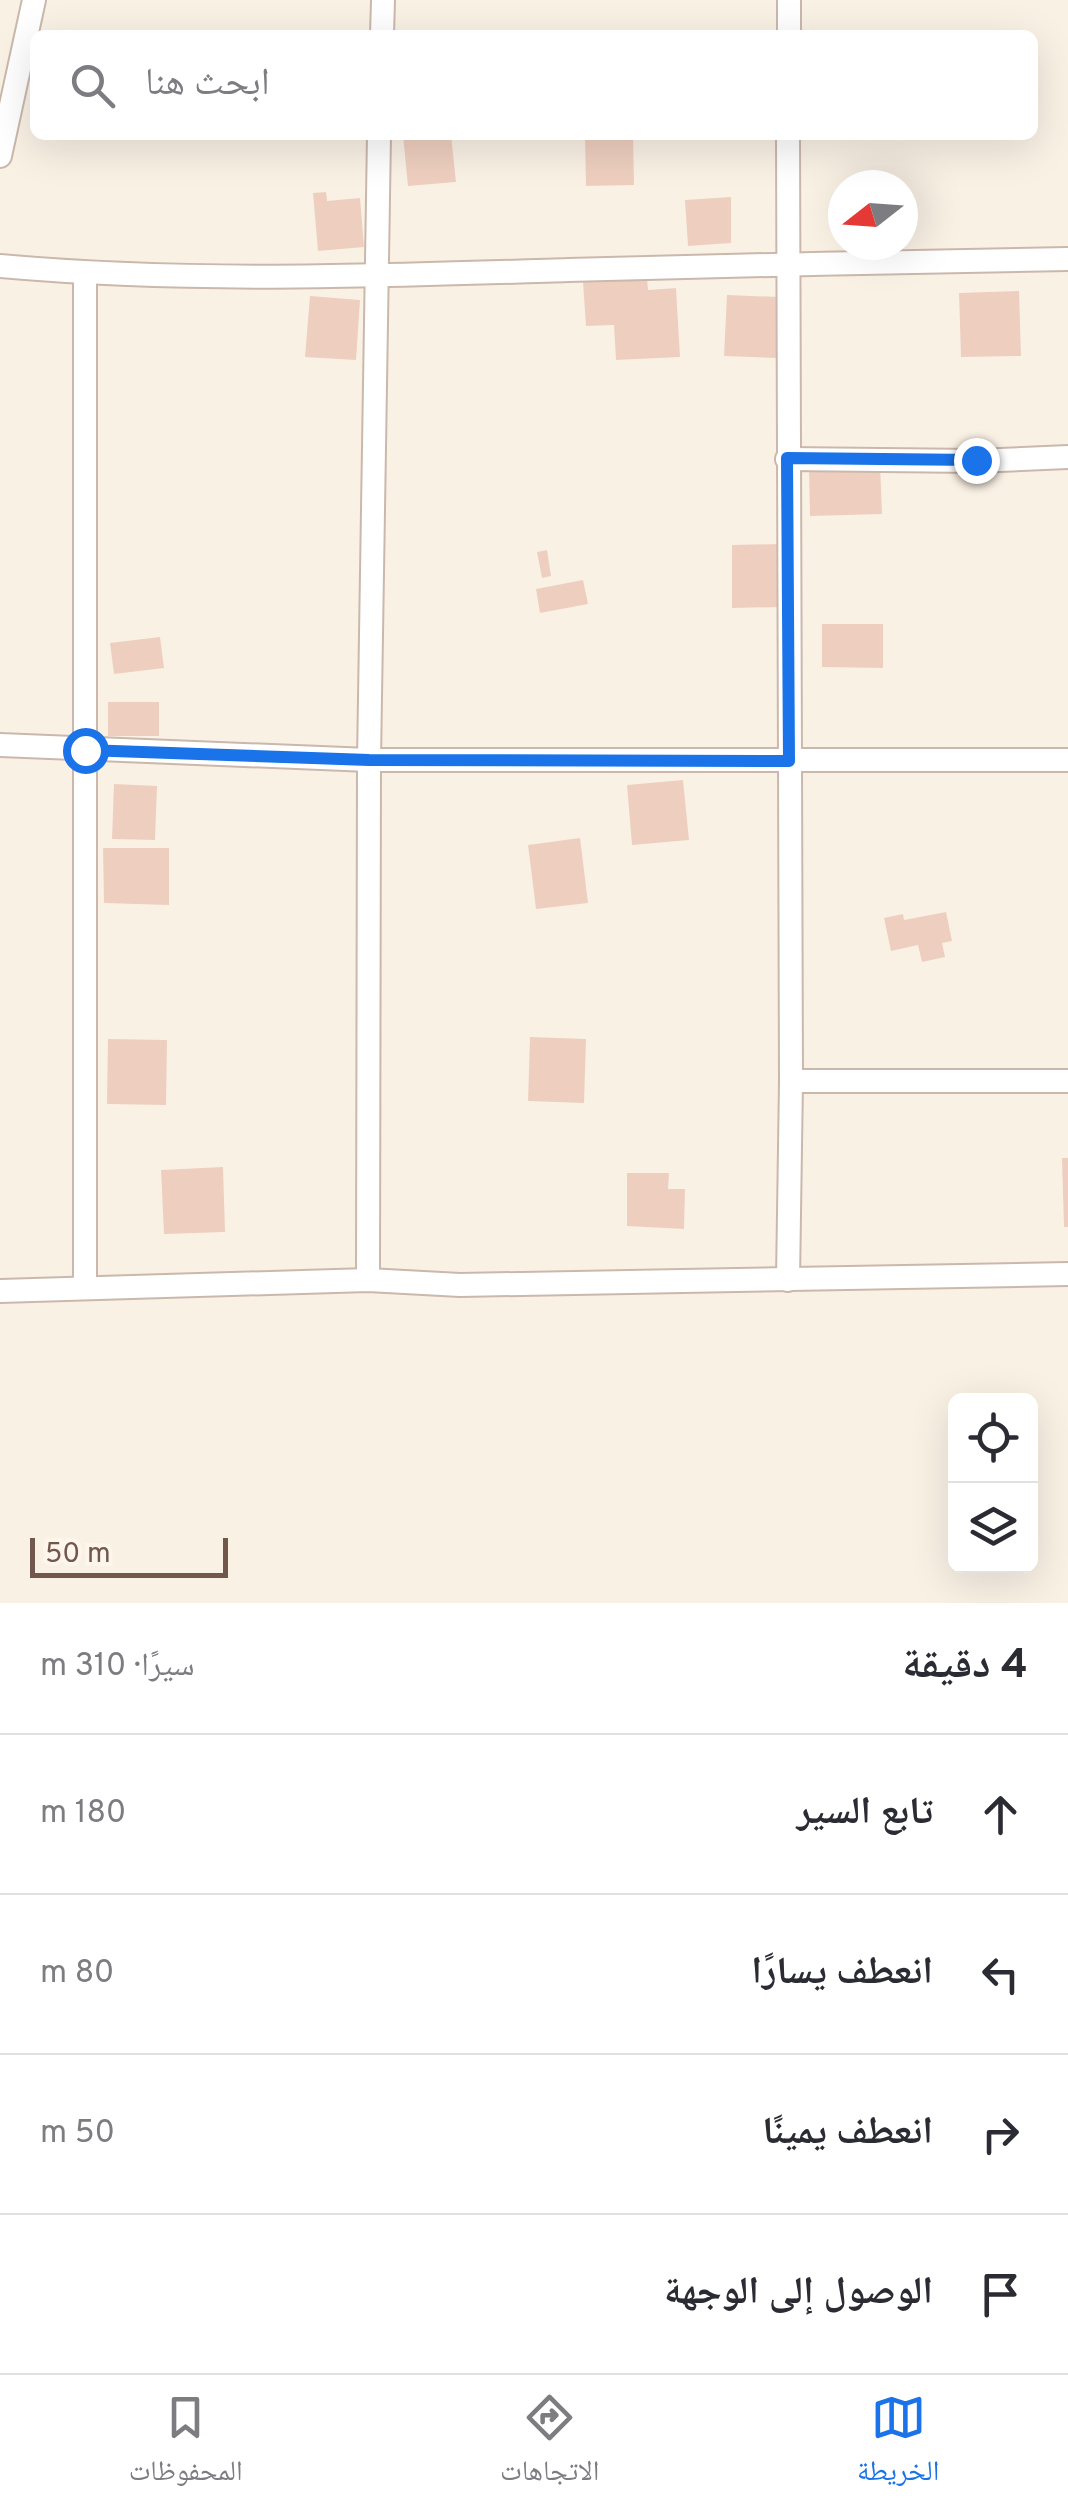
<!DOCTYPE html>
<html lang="ar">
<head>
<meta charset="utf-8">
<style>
	:root { --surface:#fff; --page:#f7f7f7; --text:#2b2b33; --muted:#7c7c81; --line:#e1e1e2; --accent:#1a73e8 }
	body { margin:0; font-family:Overpass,"Noto Naskh Arabic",sans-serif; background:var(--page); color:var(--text); direction:rtl }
	.controls { position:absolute; right:30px; bottom:30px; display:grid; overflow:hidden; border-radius:15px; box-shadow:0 10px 40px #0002 }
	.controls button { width:90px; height:90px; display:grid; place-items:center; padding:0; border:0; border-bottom:2px solid var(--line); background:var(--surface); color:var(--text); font:50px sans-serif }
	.compass { position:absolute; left:828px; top:170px; width:90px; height:90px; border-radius:50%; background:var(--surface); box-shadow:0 10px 40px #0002; rotate:253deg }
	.scale { position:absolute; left:30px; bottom:25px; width:198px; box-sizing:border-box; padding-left:10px; border:5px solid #71574c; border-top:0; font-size:28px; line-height:35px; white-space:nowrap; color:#71574c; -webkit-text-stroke:8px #fef5eb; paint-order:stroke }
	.stop { position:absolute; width:30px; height:30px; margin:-22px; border:8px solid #1a73e8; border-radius:50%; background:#fff }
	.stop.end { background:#1a73e8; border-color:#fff; box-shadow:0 2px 10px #0008 }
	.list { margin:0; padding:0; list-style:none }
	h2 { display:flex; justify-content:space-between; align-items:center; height:130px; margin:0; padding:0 40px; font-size:42px }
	h2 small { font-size:32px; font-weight:400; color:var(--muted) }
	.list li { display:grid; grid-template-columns:65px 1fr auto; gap:30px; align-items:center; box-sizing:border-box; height:160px; padding:0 40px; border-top:2px solid var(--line) }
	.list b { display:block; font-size:38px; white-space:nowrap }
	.list em { font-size:32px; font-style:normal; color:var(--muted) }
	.icon { flex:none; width:55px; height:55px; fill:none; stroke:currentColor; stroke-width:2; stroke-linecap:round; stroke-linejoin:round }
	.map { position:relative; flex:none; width:1068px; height:1603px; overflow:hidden; direction:ltr }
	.search { position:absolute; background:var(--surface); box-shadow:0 10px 40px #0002; left:30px; right:30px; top:30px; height:110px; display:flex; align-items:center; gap:25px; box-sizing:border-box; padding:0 35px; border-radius:15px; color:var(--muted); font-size:38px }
	.sheet { height:770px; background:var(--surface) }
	nav { display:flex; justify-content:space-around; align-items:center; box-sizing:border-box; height:140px; border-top:2px solid var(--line); background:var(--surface); font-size:28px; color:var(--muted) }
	nav a { display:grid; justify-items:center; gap:5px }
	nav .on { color:var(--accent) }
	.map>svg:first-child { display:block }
	.building { fill:#eecfbf }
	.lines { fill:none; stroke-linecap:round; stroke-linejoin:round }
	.street-casing { stroke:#cbb8ac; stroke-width:26 }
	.street { stroke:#fff; stroke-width:22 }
	.route { stroke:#1a73e8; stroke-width:12 }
</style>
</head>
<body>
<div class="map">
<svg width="1068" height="1603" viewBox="0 0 1068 1603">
	<rect width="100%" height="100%" fill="#faf1e5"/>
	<g class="building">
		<path d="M403 135H451L456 182 408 186Z"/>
		<path d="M585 135H633L634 185 586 186Z"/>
		<path d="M326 192 327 201 360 198 364 247 318 251 313 193Z"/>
		<path d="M731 197V243L688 246 685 200Z"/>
		<path d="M647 278 648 290 676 288 680 357 616 360 614 325 586 326 583 282Z"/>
		<path d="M1019 291 1021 356 961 357 959 293Z"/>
		<path d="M727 295 780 297 777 358 724 356Z"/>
		<path d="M310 296 360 300 356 360 305 357Z"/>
		<path d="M880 464 882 514 810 516 809 466Z"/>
		<path d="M781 544 782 607 732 608V545Z"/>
		<path d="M547 550 551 576 542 578 537 552Z"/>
		<path d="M583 580 588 604 540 613 536 589Z"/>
		<path d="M822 624H883V668L822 667Z"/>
		<path d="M160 637 164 668 114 674 110 643Z"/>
		<rect x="108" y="702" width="51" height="34"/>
		<path d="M683 780 689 840 632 845 627 785Z"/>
		<path d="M114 784 157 786 155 840 112 839Z"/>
		<path d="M580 838 588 903 536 909 528 845Z"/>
		<path d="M103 848H169V905L104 903Z"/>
		<path d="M946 912 952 941 942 943 945 957 922 962 918 945 891 951 884 918 903 914 904 920Z"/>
		<path d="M530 1037 586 1039 584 1103 528 1101Z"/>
		<path d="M108 1039 167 1040 166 1105 107 1104Z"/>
		<path d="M1062 1158H1068V1227H1064Z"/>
		<path d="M223 1167 225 1232 164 1234 161 1170Z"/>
		<path d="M627 1173H669L668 1189H685L684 1229 627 1226Z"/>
	</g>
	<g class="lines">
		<g class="street-casing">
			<g id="street">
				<path d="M382 35 383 0"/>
				<path d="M789 35V0"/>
				<path d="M788 135 791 1081 788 1280"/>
				<path d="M0 156 34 0"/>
				<path d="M0 266C188 283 379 276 568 270 735 265 901 262 1068 259"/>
				<path d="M85 274V1287"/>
				<path d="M787 459 976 461 1068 457"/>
				<path d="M0 745 369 760H1068"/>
				<path d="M791 1081H1068"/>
				<path d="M368 1280 369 760 379 135"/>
				<path d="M0 1291 368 1280 460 1285 1068 1274"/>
			</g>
		</g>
		<use href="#street" class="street"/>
	</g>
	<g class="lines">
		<path class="route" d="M85 750 369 760 789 761 787 458 976 460"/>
	</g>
</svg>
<div class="controls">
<button><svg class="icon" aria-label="locate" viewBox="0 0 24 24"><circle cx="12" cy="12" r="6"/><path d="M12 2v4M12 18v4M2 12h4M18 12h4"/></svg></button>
<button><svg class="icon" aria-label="layers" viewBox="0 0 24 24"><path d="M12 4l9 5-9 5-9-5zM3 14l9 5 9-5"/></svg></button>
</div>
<svg class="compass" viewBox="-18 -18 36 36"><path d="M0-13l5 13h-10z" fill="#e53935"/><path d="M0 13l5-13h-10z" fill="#7c7c81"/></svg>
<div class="scale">50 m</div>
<div class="stop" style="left:85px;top:750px"></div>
<div class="stop end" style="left:976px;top:460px"></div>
<div class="search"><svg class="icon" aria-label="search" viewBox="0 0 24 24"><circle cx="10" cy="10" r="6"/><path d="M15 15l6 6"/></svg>ابحث هنا</div>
</div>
<section class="sheet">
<h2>4 دقيقة<small>سيرًا · 310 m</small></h2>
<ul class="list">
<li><svg class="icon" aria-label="ahead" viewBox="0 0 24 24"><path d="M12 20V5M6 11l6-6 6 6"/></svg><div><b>تابع السير</b></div><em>180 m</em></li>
<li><svg class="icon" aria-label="left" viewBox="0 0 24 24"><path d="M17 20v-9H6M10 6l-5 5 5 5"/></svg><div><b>انعطف يسارًا</b></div><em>80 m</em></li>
<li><svg class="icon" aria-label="right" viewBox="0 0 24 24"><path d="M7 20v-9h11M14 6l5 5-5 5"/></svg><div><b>انعطف يمينًا</b></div><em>50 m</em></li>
<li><svg class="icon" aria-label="arrive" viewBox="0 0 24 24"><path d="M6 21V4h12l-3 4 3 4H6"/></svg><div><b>الوصول إلى الوجهة</b></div></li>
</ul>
</section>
<nav>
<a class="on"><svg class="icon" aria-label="map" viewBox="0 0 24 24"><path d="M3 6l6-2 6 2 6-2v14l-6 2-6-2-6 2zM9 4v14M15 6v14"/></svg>الخريطة</a>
<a><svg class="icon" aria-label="directions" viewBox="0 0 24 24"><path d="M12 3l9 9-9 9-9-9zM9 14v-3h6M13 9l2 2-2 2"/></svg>الاتجاهات</a>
<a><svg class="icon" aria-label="saved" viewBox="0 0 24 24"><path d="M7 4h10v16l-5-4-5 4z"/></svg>المحفوظات</a>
</nav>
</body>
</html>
